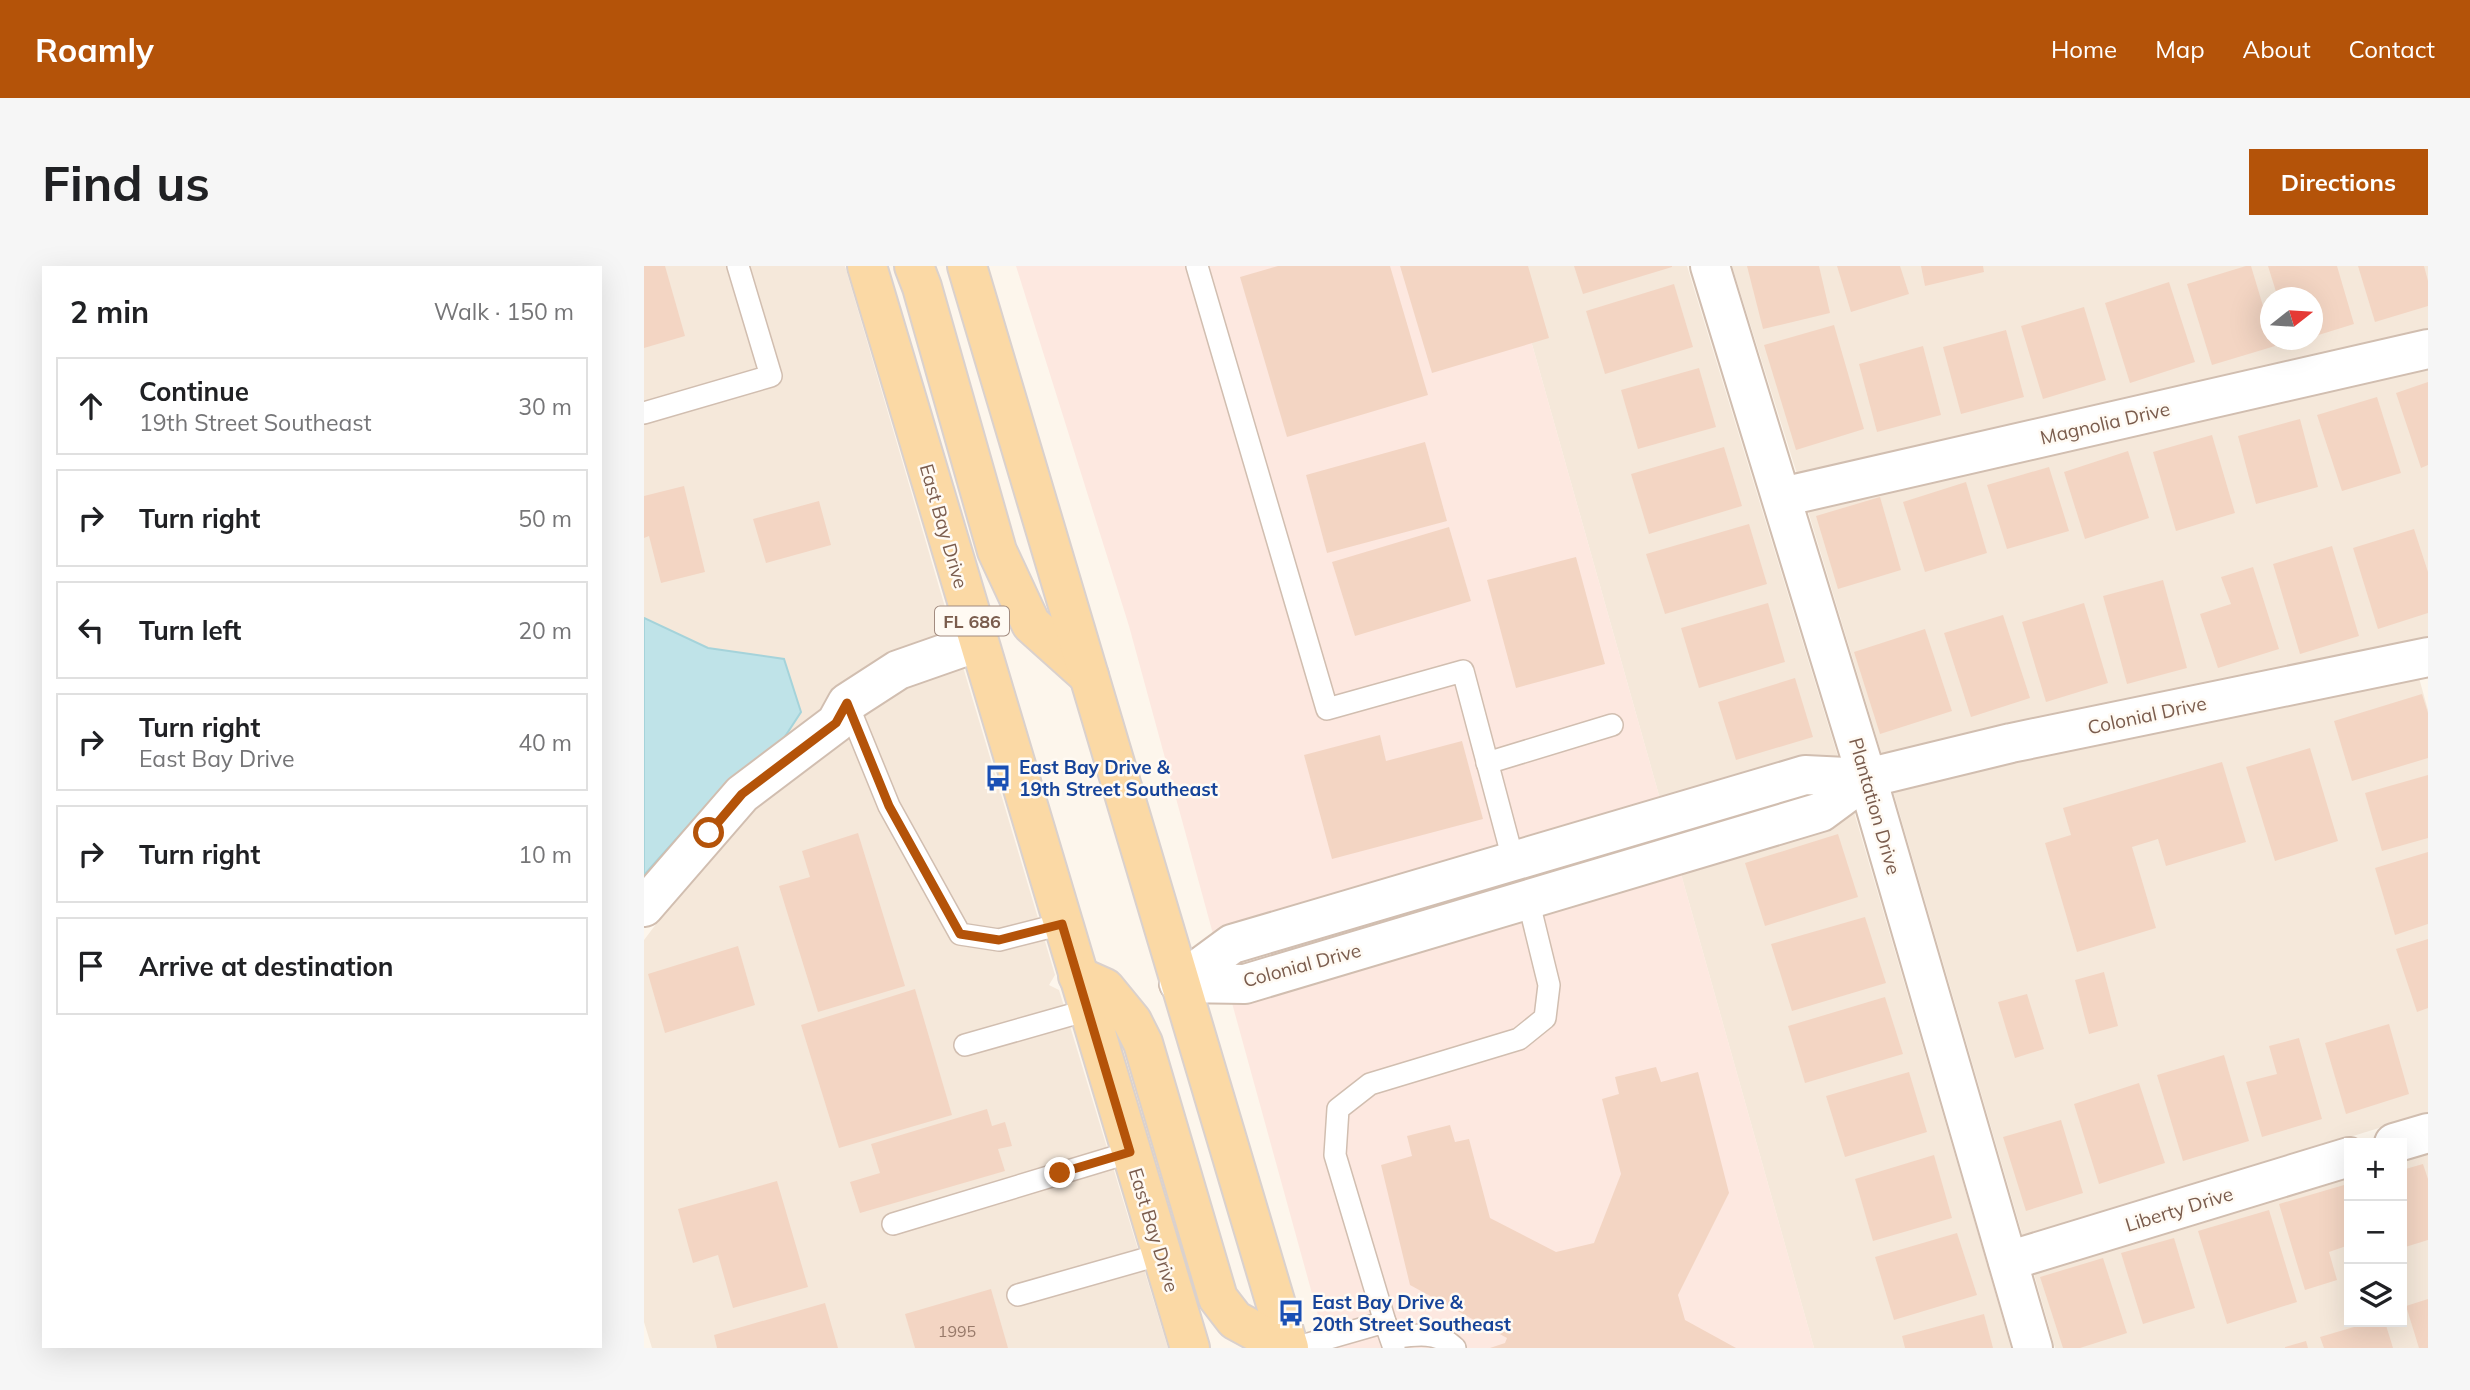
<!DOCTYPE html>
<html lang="en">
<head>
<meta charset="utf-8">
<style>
	:root { --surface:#fff; --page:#f6f6f6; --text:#202124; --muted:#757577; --line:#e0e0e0; --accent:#b45309 }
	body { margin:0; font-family:Mulish,sans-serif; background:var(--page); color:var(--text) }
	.controls { position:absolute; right:21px; bottom:21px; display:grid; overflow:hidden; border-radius:0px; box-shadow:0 7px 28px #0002 }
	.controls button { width:63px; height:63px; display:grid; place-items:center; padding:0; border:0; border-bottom:2px solid var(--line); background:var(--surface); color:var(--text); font:35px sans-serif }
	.compass { position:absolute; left:1616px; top:21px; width:63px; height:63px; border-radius:50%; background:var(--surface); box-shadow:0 7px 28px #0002; rotate:73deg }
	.stop { position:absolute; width:21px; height:21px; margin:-16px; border:5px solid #b45309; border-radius:50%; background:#fff }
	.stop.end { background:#b45309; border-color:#fff; box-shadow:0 2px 7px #0008 }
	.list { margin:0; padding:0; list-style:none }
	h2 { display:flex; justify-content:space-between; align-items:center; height:91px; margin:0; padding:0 28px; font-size:30px }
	h2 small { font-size:23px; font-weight:400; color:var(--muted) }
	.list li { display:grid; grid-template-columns:46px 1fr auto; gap:21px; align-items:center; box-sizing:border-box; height:98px; margin:0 14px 14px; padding:0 14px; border:2px solid var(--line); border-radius:0px }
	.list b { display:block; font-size:26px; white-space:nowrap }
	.list p { margin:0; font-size:23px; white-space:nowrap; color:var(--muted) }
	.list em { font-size:23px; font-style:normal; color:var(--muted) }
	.icon { flex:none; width:38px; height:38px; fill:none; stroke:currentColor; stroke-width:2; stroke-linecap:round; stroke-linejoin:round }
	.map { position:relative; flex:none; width:1784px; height:1082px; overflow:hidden; border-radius:0px }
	header { display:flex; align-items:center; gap:42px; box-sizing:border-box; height:98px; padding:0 35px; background:var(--accent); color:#fff }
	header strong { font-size:33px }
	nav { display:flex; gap:38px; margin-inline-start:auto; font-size:24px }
	.intro { display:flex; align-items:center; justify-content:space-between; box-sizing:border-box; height:168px; padding:0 42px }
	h1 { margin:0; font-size:49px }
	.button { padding:18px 32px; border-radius:0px; background:var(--accent); color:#fff; font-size:24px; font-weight:700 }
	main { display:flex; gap:42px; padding:0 42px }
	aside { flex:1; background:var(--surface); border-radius:0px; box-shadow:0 7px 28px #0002 }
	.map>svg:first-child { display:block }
	.residential { fill:#f5e8da; fill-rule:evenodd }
	.commercial { fill:#fde8e0 }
	.water { fill:#bfe3e8; stroke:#a5d3da; stroke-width:2 }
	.building { fill:#f3d5c3 }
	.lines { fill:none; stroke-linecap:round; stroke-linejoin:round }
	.service-casing { stroke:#d1beb0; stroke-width:24 }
	.minor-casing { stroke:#d1beb0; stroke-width:42 }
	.primary-casing { stroke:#dad1cd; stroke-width:42 }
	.service { stroke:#fff; stroke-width:21 }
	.minor { stroke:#fff; stroke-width:38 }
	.primary { stroke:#fbd9a5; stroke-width:38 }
	.route { stroke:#b45309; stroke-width:9 }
	.labels { text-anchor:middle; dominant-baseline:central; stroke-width:5; stroke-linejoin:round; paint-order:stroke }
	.number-label { font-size:16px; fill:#987a6a }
	.shield { fill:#fffaf3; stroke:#a28b7f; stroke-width:2 }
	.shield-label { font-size:18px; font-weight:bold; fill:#7a5c4d }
	.street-label { font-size:19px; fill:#7a5c4d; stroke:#fffaf3 }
	.transit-label { font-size:19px; font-weight:bold; fill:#164399; stroke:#fffaf3; text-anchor:start }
</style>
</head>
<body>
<header>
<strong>Roamly</strong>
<nav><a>Home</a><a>Map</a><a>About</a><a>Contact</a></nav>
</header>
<div class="intro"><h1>Find us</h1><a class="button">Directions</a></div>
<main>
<aside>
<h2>2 min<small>Walk · 150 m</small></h2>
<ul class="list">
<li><svg class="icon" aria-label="ahead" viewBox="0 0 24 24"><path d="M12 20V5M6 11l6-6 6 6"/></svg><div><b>Continue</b><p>19th Street Southeast</p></div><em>30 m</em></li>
<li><svg class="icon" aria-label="right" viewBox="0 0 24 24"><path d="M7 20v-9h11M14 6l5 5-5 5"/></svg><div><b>Turn right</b></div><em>50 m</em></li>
<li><svg class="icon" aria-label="left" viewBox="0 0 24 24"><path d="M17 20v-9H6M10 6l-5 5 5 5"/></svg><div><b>Turn left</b></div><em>20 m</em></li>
<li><svg class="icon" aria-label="right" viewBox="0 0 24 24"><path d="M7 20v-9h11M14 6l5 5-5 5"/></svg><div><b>Turn right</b><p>East Bay Drive</p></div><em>40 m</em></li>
<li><svg class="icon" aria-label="right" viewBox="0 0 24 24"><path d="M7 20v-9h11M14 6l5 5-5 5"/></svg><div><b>Turn right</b></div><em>10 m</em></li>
<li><svg class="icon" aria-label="arrive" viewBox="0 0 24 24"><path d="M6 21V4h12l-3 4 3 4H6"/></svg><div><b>Arrive at destination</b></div></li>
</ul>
</aside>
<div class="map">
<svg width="1784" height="1082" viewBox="0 0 1784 1082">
	<rect width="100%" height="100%" fill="#fdf6ec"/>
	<g class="residential">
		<path d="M0 0H201L308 365 242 388 191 422 175 446 140 472V393L64 382 0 352Z"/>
		<path d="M866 0H1043L1194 491H1156L1016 533Z"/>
		<path d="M1088 0H1784V63L1153 208ZM1626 32H1668V74H1626Z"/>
		<path d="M1784 102V371L1364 458 1238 489 1164 245Z"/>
		<path d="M319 401 411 709 405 719 415 724 524 1082H8L0 1056V674L28 637 113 541 205 471 219 450 264 420Z"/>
		<path d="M1775 412 1784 444V847L1379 971 1249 525 1371 496Z"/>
		<path d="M1210 546 1344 1002 1367 1082H1170L1037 608Z"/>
		<path d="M1784 887V1082H1411L1390 1008 1705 911V1056H1758V895Z"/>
	</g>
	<g class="commercial">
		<path d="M372 0H866L1016 533 569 668 485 360Z"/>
		<path d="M1037 608 1170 1082H683L588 737Z"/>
	</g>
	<path class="water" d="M0 352 64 382 140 393 157 446 140 472 85 514 0 609Z"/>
	<g class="building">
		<path d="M0 0H21L41 70 0 82Z"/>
		<path d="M634 0H746L784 129 643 171 596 11Z"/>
		<path d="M756 0H884L905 72 788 107Z"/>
		<path d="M930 0H1028V1L939 28Z"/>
		<path d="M1103 0H1175L1186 47 1119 63Z"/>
		<path d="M1193 0H1256L1265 28 1207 46Z"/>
		<path d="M1277 0H1339L1340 6 1281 20Z"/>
		<path d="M1602 0H1607L1631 80 1568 99 1543 18Z"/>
		<path d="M1624 0H1693L1710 58 1668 71V32H1634Z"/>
		<path d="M1714 0H1780L1784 15V40L1731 56Z"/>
		<path d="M1525 16 1551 96 1486 117 1461 37Z"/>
		<path d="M1030 18 1049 81 961 108 942 45Z"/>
		<path d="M1440 41 1462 114 1399 133 1377 60Z"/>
		<path d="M1190 59 1220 163 1152 184 1120 79Z"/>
		<path d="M1362 64 1380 131 1317 148 1299 81Z"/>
		<path d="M1279 80 1297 149 1233 166 1215 98Z"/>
		<path d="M1055 102 1072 161 994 183 977 124Z"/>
		<path d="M1784 116V199L1777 202 1752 127Z"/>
		<path d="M1733 131 1757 207 1698 225 1673 149Z"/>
		<path d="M1656 153 1674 221 1612 238 1594 170Z"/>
		<path d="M1568 169 1591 247 1532 265 1509 186Z"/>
		<path d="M781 176 803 255 683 287 662 209Z"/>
		<path d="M1080 181 1098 240 1005 268 987 208Z"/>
		<path d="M1484 185 1505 252 1441 273 1420 206Z"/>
		<path d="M1405 201 1425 265 1363 283 1343 219Z"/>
		<path d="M1322 216 1343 287 1281 306 1259 236Z"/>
		<path d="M40 220 61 306 17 317 5 270 0 272V230Z"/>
		<path d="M1236 231 1257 304 1194 323 1172 250Z"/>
		<path d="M175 235 187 279 122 297 109 253Z"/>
		<path d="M1105 258 1123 318 1021 348 1002 288Z"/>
		<path d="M805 261 827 335 711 370 688 296Z"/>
		<path d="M1770 263 1784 306V347L1734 363 1709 282Z"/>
		<path d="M1688 280 1715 370 1656 388 1629 298Z"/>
		<path d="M932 291 961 398 872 422 843 314Z"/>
		<path d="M1609 301 1635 383 1574 402 1556 348 1587 338 1577 311Z"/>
		<path d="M1519 314 1543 402 1483 418 1459 330Z"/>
		<path d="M1124 337 1141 396 1055 422 1037 362Z"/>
		<path d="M1440 337 1464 417 1402 436 1378 356Z"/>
		<path d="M1359 349 1386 432 1327 451 1300 367Z"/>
		<path d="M1281 363 1308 445 1236 468 1210 386Z"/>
		<path d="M1151 412 1169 471 1092 494 1074 436Z"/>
		<path d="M1778 428 1784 447V492L1708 515 1690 455Z"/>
		<path d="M736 469 742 495 818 475 839 553 688 593 660 489Z"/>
		<path d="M1666 482 1694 575 1631 595 1602 501Z"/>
		<path d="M1578 496 1602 576 1522 600 1514 573 1488 581 1512 662 1433 686 1401 577 1427 569 1419 542Z"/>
		<path d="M1784 509V572L1738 585 1721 527Z"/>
		<path d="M214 567 261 720 174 746 135 620 166 611 158 585Z"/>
		<path d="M1194 568 1214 631 1121 660 1101 597Z"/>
		<path d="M1784 586V658L1751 669 1731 602Z"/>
		<path d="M1221 651 1242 717 1148 745 1127 678Z"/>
		<path d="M1784 673V742L1773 746 1752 683Z"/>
		<path d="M94 680 111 739 21 767 4 708Z"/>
		<path d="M1460 706 1474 760 1445 768 1431 714Z"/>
		<path d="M271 723 308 849 195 882 157 759Z"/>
		<path d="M1383 728 1400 783 1371 792 1354 736Z"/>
		<path d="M1241 731 1259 788 1161 817 1144 760Z"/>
		<path d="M1745 758 1765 828 1702 848 1681 777Z"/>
		<path d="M1655 772 1678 853 1618 871 1602 816 1633 808 1625 780Z"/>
		<path d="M1580 789 1605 875 1539 895 1513 809Z"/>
		<path d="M1012 801 1017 816 1054 806 1085 927 1034 1029 1041 1054 1092 1082H846L861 1077 863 1072 766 1019 737 899 768 890 763 870 806 859 811 876 825 873 846 952 912 986 950 977 977 908 958 833 975 828 971 811Z"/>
		<path d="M1265 806 1283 866 1201 891 1182 830Z"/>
		<path d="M1495 817 1521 897 1455 918 1430 838Z"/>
		<path d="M343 843 348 860 361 856 368 880 354 883 361 905 216 947 206 916 236 907 227 878Z"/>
		<path d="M1417 854 1439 927 1382 945 1359 871Z"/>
		<path d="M1290 889 1308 952 1229 975 1211 913Z"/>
		<path d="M1779 898 1784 913V974L1758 982V904Z"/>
		<path d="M133 915 164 1021 89 1042 74 989 49 997 34 943Z"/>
		<path d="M1700 919 1705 938V979L1685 986 1693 1014 1661 1024 1635 938Z"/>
		<path d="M1625 944 1653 1036 1583 1058 1554 965Z"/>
		<path d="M1313 967 1333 1029 1250 1054 1231 991Z"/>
		<path d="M1530 972 1551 1042 1499 1058 1477 987Z"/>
		<path d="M1459 992 1483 1067 1436 1082H1419L1396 1011Z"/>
		<path d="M347 1023 364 1082H271L261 1048Z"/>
		<path d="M1784 1033V1082H1775L1762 1040Z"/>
		<path d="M181 1037 194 1082H73L70 1069Z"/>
		<path d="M1340 1048 1349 1082H1261L1258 1070Z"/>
		<path d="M1727 1056H1741L1749 1082H1680L1676 1071Z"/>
		<path d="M1662 1075 1664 1082H1641V1081Z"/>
	</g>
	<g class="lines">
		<g class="service-casing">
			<g id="service">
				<path d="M553 0 683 443 819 405 870 597"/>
				<path d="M0 147 127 110 94 0"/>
				<path d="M203 437 245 540 316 668 355 674 418 658"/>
				<path d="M843 497 968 459"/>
				<path d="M321 779 444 744"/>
				<path d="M249 958 487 886"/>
				<path d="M374 1029 518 988"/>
				<path d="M741 1056 691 889 694 843 726 818 875 773 901 752 905 719 884 633"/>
				<path d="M747 1072C769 1069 793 1064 811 1082"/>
				<path d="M650 1082 741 1056 750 1082"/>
			</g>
		</g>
		<g class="minor-casing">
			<g id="minor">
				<path d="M1066 0 1223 512 1389 1082"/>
				<path d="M1138 231 1784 83"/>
				<path d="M0 641 98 528 192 457 203 437 254 404 334 376"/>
				<path d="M535 717 588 678 1161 509 1223 512 1367 477 1784 391"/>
				<path d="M535 717 601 718 1177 546 1223 512"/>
				<path d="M1750 877 1784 867"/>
				<path d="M1364 995 1705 891"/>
			</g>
		</g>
		<g class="primary-casing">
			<g id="primary">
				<path d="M223 0 546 1082"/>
				<path d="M270 0 278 21 353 285 387 358 445 410"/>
				<path d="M323 0 645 1082"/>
				<path d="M434 710 461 722 488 755 499 777 574 1032 591 1054 642 1082"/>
			</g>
		</g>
		<use href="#service" class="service"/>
		<use href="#minor" class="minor"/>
		<use href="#primary" class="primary"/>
	</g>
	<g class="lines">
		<path class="route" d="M65 567 98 528 192 457 203 437 245 540 316 668 355 674 418 658 486 886 416 907"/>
	</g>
	<defs>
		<g id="bus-bare" transform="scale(2.1)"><path d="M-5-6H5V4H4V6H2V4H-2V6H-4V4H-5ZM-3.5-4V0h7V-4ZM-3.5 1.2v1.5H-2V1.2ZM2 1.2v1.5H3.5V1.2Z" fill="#1a4fb4" stroke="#fffaf3" stroke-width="2.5" paint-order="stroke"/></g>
	</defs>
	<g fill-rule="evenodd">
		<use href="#bus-bare" x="354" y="512"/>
		<use href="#bus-bare" x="647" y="1047"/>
	</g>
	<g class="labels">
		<g class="number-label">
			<text x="313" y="1065">1995</text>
		</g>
		<rect class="shield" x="291" y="340.5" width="74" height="29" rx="5"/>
		<g class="shield-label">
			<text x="328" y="355">FL 686</text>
		</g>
		<g class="street-label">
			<text transform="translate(1461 157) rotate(-13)">Magnolia Drive</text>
			<text transform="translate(300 260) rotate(74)">East Bay Drive</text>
			<text transform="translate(1503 449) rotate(-12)">Colonial Drive</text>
			<text transform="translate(1231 540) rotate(74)">Plantation Drive</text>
			<text transform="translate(658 699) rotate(-15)">Colonial Drive</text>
			<text transform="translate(1535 943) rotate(-17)">Liberty Drive</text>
			<text transform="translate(510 964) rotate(73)">East Bay Drive</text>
		</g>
		<g class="transit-label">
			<text x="375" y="501">East Bay Drive &amp;<tspan x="375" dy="22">19th Street Southeast</tspan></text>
			<text x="668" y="1036">East Bay Drive &amp;<tspan x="668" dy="22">20th Street Southeast</tspan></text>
		</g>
	</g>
</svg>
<div class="controls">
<button>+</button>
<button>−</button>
<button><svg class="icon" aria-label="layers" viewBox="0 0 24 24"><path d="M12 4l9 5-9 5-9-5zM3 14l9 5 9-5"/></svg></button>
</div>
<svg class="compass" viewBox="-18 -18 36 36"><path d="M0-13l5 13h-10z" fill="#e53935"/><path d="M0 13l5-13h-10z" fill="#757577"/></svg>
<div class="stop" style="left:65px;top:567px"></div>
<div class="stop end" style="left:416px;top:907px"></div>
</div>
</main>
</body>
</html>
